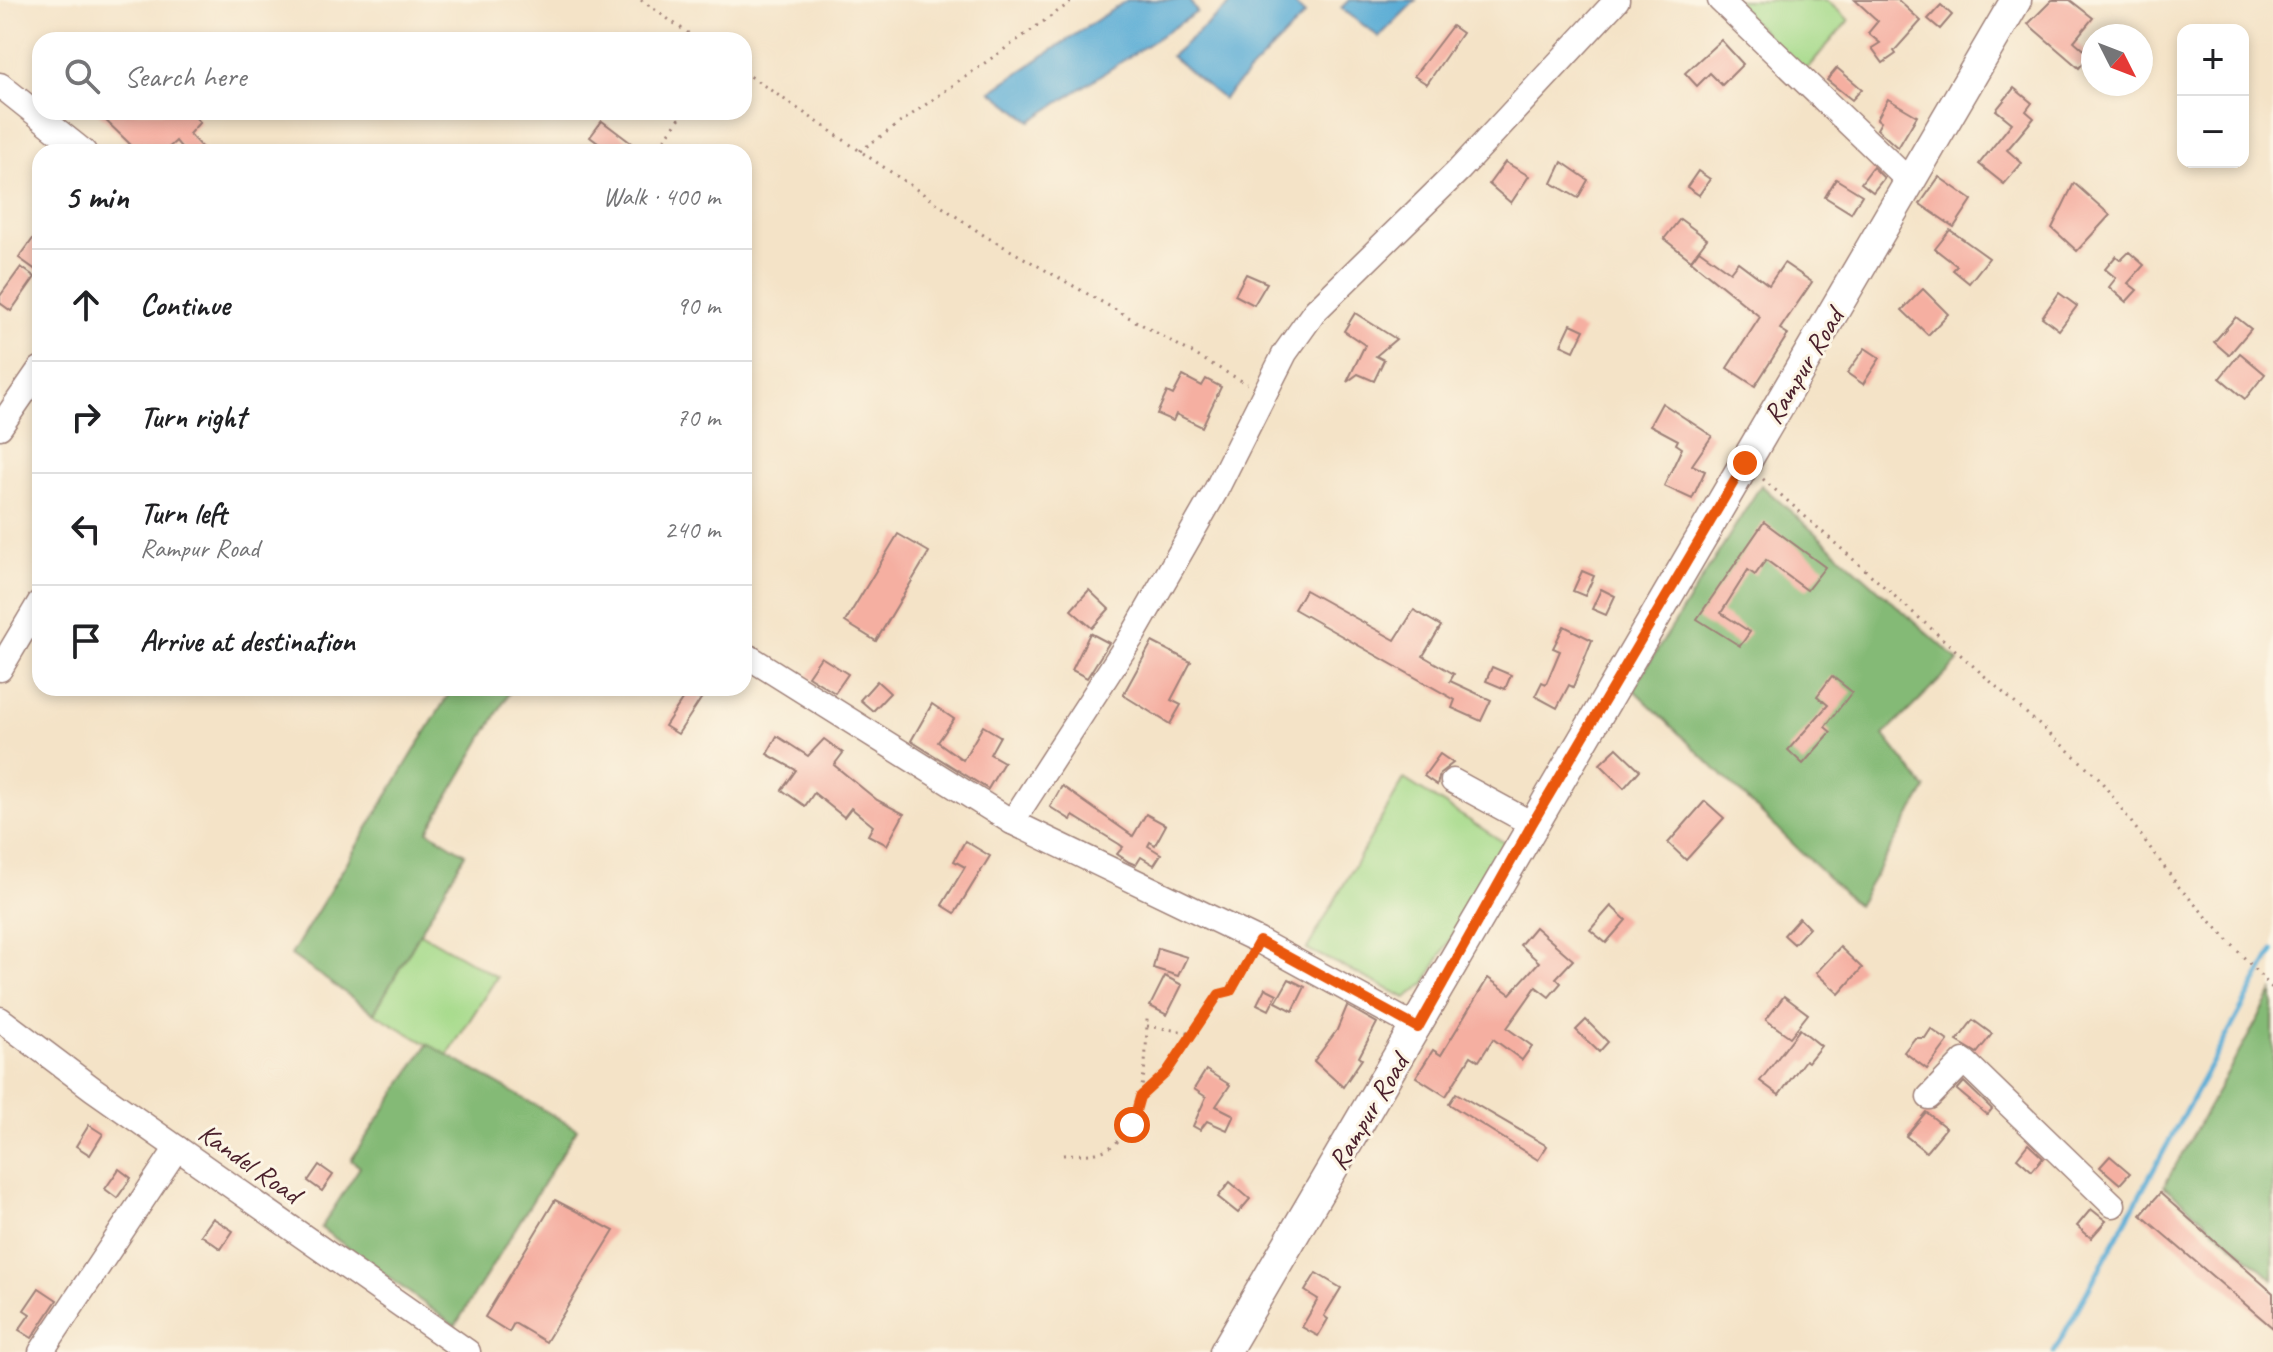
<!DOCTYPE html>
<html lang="en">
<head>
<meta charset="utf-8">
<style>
	:root { --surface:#fff; --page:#f2f2f2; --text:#202124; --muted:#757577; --line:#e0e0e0 }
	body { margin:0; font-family:Caveat,sans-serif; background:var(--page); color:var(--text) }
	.controls { position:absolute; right:24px; top:24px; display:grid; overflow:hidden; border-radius:16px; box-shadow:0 4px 12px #0003 }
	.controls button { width:72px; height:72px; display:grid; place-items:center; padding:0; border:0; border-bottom:2px solid var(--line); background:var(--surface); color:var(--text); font:40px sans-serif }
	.compass { position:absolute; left:2081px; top:24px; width:72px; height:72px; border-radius:50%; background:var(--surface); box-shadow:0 4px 12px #0003; rotate:132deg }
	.stop { position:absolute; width:24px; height:24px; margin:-18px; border:6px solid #ea580c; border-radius:50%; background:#fff }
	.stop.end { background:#ea580c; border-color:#fff; box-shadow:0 2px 8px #0008 }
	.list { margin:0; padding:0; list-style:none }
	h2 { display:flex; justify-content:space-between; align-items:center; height:104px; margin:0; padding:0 32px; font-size:34px }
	h2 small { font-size:26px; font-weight:400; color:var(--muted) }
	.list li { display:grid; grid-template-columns:52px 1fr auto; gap:24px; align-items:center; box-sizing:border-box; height:112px; padding:0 32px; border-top:2px solid var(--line) }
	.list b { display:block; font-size:30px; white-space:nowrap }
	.list p { margin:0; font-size:26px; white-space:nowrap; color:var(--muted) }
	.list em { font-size:26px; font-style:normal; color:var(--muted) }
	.icon { flex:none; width:44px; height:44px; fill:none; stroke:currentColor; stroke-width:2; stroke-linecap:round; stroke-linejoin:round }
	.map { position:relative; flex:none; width:2273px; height:1352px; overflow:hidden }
	.search { position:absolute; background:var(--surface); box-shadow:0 4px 12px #0003; left:32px; top:32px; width:720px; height:88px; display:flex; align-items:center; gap:20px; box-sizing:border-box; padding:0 28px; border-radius:24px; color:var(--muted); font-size:30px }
	.panel { position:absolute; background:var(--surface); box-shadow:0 4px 12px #0003; left:32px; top:144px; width:720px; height:552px; border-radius:24px }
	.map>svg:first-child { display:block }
	.green { fill:#a5da8a; stroke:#787c5a; stroke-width:2 }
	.forest { fill:#84ba76; stroke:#676c50; stroke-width:2 }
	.water { fill:#59acd5; stroke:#526680; stroke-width:2 }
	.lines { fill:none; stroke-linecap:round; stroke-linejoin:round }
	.stream { stroke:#59acd5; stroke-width:5 }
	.building { fill:#f5afa1 }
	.minor-casing { stroke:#9f8179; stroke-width:27 }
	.major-casing { stroke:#9f8179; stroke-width:33 }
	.path { stroke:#9f8179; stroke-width:3; stroke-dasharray:2 6; stroke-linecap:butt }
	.minor { stroke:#fff; stroke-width:24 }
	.major { stroke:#fff; stroke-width:30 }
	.route { stroke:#ea580c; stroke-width:10 }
	.labels { text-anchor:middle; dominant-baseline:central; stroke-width:6; stroke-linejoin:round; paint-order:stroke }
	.street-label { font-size:28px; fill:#4a1f2b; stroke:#fcf5e5 }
</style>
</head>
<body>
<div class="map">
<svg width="2273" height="1352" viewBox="0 0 2273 1352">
	<rect width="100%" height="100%" fill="#fcf5e5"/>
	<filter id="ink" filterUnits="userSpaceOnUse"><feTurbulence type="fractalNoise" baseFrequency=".0125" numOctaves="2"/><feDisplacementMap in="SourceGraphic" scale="16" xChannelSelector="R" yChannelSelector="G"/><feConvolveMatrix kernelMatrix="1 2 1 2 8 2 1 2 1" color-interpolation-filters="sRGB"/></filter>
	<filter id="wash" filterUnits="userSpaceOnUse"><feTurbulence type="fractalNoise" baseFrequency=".006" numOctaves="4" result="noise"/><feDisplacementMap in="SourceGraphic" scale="32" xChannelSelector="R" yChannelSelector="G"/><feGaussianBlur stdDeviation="1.8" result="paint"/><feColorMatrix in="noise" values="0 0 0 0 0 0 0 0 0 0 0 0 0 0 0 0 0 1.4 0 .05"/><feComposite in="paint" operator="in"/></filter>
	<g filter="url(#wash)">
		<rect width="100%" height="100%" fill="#f4e3c7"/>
		<g class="green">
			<path d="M1731 0H1826L1849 20 1804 72Z"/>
			<path d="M1404 779 1505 843 1425 983 1406 998 1307 949Z"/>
			<path d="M420 933 497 977 447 1056 374 1013Z"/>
		</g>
		<g class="forest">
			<path d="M1761 485 1959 661 1884 735 1926 789 1857 906 1633 689Z"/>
			<path d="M445 688H512L428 831 465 854 374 1013 291 955 450 692Z"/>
			<path d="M2273 992V1279L2164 1186Z"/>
			<path d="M428 1044 577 1129 455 1326 321 1228 360 1167 351 1160Z"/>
		</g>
		<g class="water">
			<path d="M1127 0H1189L1197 12 1031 121 991 91Z"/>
			<path d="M1235 0H1291L1305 15 1223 99 1171 56Z"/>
			<path d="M1349 0H1416L1379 37 1341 8Z"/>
		</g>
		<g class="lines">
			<path class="stream" d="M2054 1352 2273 951"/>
		</g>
		<g id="blocks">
			<g class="building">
				<path d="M1855 0H1898L1921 21 1894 51 1896 54 1883 63 1872 48 1880 43 1868 33 1878 21Z"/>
				<path d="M2052 0H2070L2093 18 2074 41 2090 55 2079 68 2028 24Z"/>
				<path d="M1941 5 1952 15 1940 29 1928 19Z"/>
				<path d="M1452 26 1462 33 1427 84 1414 76Z"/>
				<path d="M1721 40 1743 64 1722 85 1710 73 1697 86 1685 73Z"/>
				<path d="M1837 68 1862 89 1852 100 1827 80Z"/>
				<path d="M2014 88 2032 103 2026 111 2034 118 2007 150 2022 163 2004 184 1979 164 2012 123 1996 110Z"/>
				<path d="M1888 99 1917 116 1898 148 1877 129 1881 122 1877 119Z"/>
				<path d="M97 112H190L200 122 189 134 206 152H185L176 141 164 152H120L130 144Z"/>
				<path d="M602 121 643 152H610L590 137Z"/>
				<path d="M1505 162 1529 176 1511 203 1489 184Z"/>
				<path d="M1562 162 1588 180 1578 198 1552 183Z"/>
				<path d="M1873 167 1884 178 1873 192 1861 183Z"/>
				<path d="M1698 171 1710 179 1699 195 1687 187Z"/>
				<path d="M1939 177 1972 200 1954 227 1920 204Z"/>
				<path d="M1836 179 1862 195 1851 213 1825 197Z"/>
				<path d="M2074 183 2110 215 2077 251 2052 228Z"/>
				<path d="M1680 219 1707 239 1691 260 1664 239Z"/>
				<path d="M40 229V273L19 258Z"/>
				<path d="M1950 230 1989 258 1969 283 1953 270 1957 266 1935 249Z"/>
				<path d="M1699 250 1730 272 1738 262 1769 285 1784 263 1812 282 1780 329 1788 334 1755 386 1727 368 1760 317 1691 261Z"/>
				<path d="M2129 252 2144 265 2128 283 2137 290 2126 302 2109 287 2116 278 2105 269 2116 256 2121 260Z"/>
				<path d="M21 267 35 277 11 311 0 303V296Z"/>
				<path d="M1246 274 1267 283 1254 305 1235 295Z"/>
				<path d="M1923 289 1948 314 1928 335 1902 310Z"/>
				<path d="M2059 293 2077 306 2059 330 2042 317Z"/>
				<path d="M1355 313 1396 339 1376 356 1384 360 1374 381 1358 374 1347 382 1365 345 1344 331Z"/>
				<path d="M2236 317 2251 329 2229 355 2214 342Z"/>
				<path d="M1571 324 1584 330 1574 351 1561 345Z"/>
				<path d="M1865 348 1880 358 1863 384 1847 373Z"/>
				<path d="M2240 353 2265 374 2245 399 2220 378Z"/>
				<path d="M1183 376 1202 386 1206 379 1221 387 1202 427 1176 414 1173 421 1157 414 1167 392 1173 395Z"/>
				<path d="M1662 403 1712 436 1692 465 1705 471 1692 499 1664 486 1682 448 1676 444 1678 440 1650 425Z"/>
				<path d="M1764 522 1825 567 1807 590 1766 560 1755 575 1748 570 1721 613 1750 632 1740 646 1697 619Z"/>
				<path d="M898 534 929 552 876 641 845 622Z"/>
				<path d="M1582 571 1594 576 1585 596 1573 591Z"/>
				<path d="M1601 589 1615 596 1606 615 1592 609Z"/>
				<path d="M1089 590 1109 609 1092 628 1071 610Z"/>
				<path d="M1305 590 1395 640 1414 610 1441 626 1423 656 1454 674 1450 681 1491 700 1481 721 1452 708 1455 700 1294 609Z"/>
				<path d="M1564 626 1592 640 1573 687 1569 685 1557 708 1535 696 1542 682 1546 684 1560 651 1553 648Z"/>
				<path d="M1090 633 1109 643 1087 678 1072 670Z"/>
				<path d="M1152 642 1191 662 1171 700 1181 705 1170 724 1123 695Z"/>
				<path d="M821 657 848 674 835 693 808 676Z"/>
				<path d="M1492 667 1511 675 1505 689 1486 681Z"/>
				<path d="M1832 676 1852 692 1825 727 1831 732 1803 764 1788 750 1828 705 1817 696Z"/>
				<path d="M877 681 890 693 873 711 860 700Z"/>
				<path d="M690 688H708L678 734 665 726Z"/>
				<path d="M932 704 954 719 938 742 963 760 983 726 1000 736 990 754 1004 762 988 789 911 741Z"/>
				<path d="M777 736 808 756 824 739 843 753 834 765 877 800 904 814 887 845 868 835 873 826 851 808 844 817 814 793 805 806 782 790 796 770 767 754Z"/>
				<path d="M1617 748 1640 770 1624 788 1600 764Z"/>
				<path d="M1440 754 1453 763 1440 773 1437 785 1424 776Z"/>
				<path d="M1062 786 1133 836 1146 814 1166 825 1155 845 1150 842 1148 846 1161 854 1154 865 1141 857 1136 865 1129 862 1117 854 1123 847 1119 844 1073 816 1071 820 1050 807Z"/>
				<path d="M1705 801 1724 818 1686 860 1668 843Z"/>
				<path d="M965 841 990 856 955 913 942 905 965 867 954 861Z"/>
				<path d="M1611 906 1626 920 1606 943 1590 930Z"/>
				<path d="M1799 918 1809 928 1794 944 1784 935Z"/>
				<path d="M1535 927 1573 960 1556 978 1561 983 1549 997 1536 987 1507 1028 1532 1046 1522 1060 1493 1039 1479 1061 1471 1056 1446 1096 1416 1077 1433 1050 1441 1055 1488 978 1510 994 1539 962 1520 945Z"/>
				<path d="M1840 947 1862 968 1839 994 1816 973Z"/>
				<path d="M1158 948 1187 957 1178 976 1153 968Z"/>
				<path d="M1165 976 1182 985 1167 1015 1150 1006Z"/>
				<path d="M1289 979 1305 987 1293 1011 1276 1002Z"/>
				<path d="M1265 988 1277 994 1269 1010 1257 1004Z"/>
				<path d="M1784 996 1808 1014 1790 1037 1766 1020Z"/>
				<path d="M1347 1006 1377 1023 1359 1057 1362 1059 1343 1087 1314 1061 1337 1030Z"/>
				<path d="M1586 1020 1608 1042 1599 1052 1576 1030Z"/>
				<path d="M1973 1020 1992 1034 1977 1053 1957 1041Z"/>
				<path d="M1800 1029 1821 1046 1808 1062 1805 1060 1779 1095 1760 1081Z"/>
				<path d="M1931 1029 1948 1041 1927 1069 1904 1052 1915 1038H1925Z"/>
				<path d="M1206 1070 1230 1085 1216 1106 1234 1115 1227 1130 1207 1121 1200 1130 1193 1126 1206 1097 1194 1089Z"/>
				<path d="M1964 1082 1992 1109 1987 1115 1957 1090Z"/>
				<path d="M1456 1093 1547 1146 1538 1160 1449 1104Z"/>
				<path d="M1926 1112 1946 1128 1926 1152 1906 1136Z"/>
				<path d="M89 1125 103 1134 90 1155 76 1146Z"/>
				<path d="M2028 1144 2043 1158 2032 1171 2017 1158Z"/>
				<path d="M2110 1156 2130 1173 2120 1184 2100 1167Z"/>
				<path d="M319 1165 333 1175 322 1191 308 1181Z"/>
				<path d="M119 1169 131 1178 117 1198 105 1189Z"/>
				<path d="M1230 1182 1250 1199 1238 1213 1218 1197Z"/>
				<path d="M2160 1193 2273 1293V1328L2141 1215Z"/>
				<path d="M555 1200 614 1231 546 1342 514 1323 509 1332 485 1317Z"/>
				<path d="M2091 1209 2106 1221 2091 1238 2077 1226Z"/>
				<path d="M213 1218 233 1231 221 1249 201 1235Z"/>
				<path d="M1316 1273 1341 1288 1324 1316 1328 1319 1318 1336 1302 1327 1318 1299 1305 1291Z"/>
				<path d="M39 1288 57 1300 32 1338 19 1330 30 1314 24 1310Z"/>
			</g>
		</g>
	</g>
	<g filter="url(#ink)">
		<use href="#blocks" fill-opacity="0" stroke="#9f8179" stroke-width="2"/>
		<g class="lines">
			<g class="minor-casing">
				<g id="minor">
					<path d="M1720 0 1911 183"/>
					<path d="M0 85 84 152"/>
					<path d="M0 427 40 369"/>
					<path d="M744 654 1012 822 1259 941 1418 1028"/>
					<path d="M0 669 40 602"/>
					<path d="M1453 781 1532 824"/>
					<path d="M1012 822 1133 635 1215 492 1285 353 1315 311 1459 170 1617 0"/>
					<path d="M0 1019 93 1089 468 1352"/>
					<path d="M1929 1097 1964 1061 2113 1205"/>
					<path d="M41 1352 177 1148"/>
				</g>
			</g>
			<g class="major-casing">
				<path id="major" d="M1225 1352 2016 0"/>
			</g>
			<g class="path">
				<path d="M641 0 698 40"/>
				<path d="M744 72 985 236 1247 384"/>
				<path d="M860 151 1074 0"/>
				<path d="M655 152 684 112"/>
				<path d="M1763 479 2098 777 2179 887 2273 989"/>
				<path d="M1147 1026 1193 1033"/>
				<path d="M1140 1097 1166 1073 1219 994 1231 991 1250 959"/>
				<path d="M1063 1155C1075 1153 1089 1156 1099 1152 1146 1139 1146 1058 1147 1019"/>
			</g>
			<use href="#minor" class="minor"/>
			<use href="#major" class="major"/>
		</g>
	</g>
	<g class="lines" filter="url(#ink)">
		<path class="route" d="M1132 1125 1140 1097 1166 1073 1219 994 1231 991 1259 941 1418 1028 1532 824 1745 463"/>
	</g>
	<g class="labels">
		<g class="street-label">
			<text transform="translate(1803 366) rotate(-59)">Rampur Road</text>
			<text transform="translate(1368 1112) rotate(-59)">Rampur Road</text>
			<text transform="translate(250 1163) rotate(35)">Kandel Road</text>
		</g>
	</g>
</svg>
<div class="controls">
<button>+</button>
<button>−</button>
</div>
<svg class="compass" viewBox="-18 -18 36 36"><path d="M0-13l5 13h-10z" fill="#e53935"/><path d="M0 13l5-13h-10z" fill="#757577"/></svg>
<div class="stop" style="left:1132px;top:1125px"></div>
<div class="stop end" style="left:1745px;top:463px"></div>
<div class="search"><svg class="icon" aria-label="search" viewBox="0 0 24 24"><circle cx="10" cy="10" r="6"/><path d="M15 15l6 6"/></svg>Search here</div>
<section class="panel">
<h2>5 min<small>Walk · 400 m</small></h2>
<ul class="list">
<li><svg class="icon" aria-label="ahead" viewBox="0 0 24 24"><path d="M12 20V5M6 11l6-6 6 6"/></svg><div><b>Continue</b></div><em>90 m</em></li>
<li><svg class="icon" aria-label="right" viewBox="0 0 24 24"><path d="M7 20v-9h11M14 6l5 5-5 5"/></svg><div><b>Turn right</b></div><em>70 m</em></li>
<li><svg class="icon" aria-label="left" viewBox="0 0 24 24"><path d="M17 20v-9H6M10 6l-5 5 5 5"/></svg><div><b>Turn left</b><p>Rampur Road</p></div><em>240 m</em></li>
<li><svg class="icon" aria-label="arrive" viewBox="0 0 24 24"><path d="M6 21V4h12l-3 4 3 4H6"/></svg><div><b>Arrive at destination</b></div></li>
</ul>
</section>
</div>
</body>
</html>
